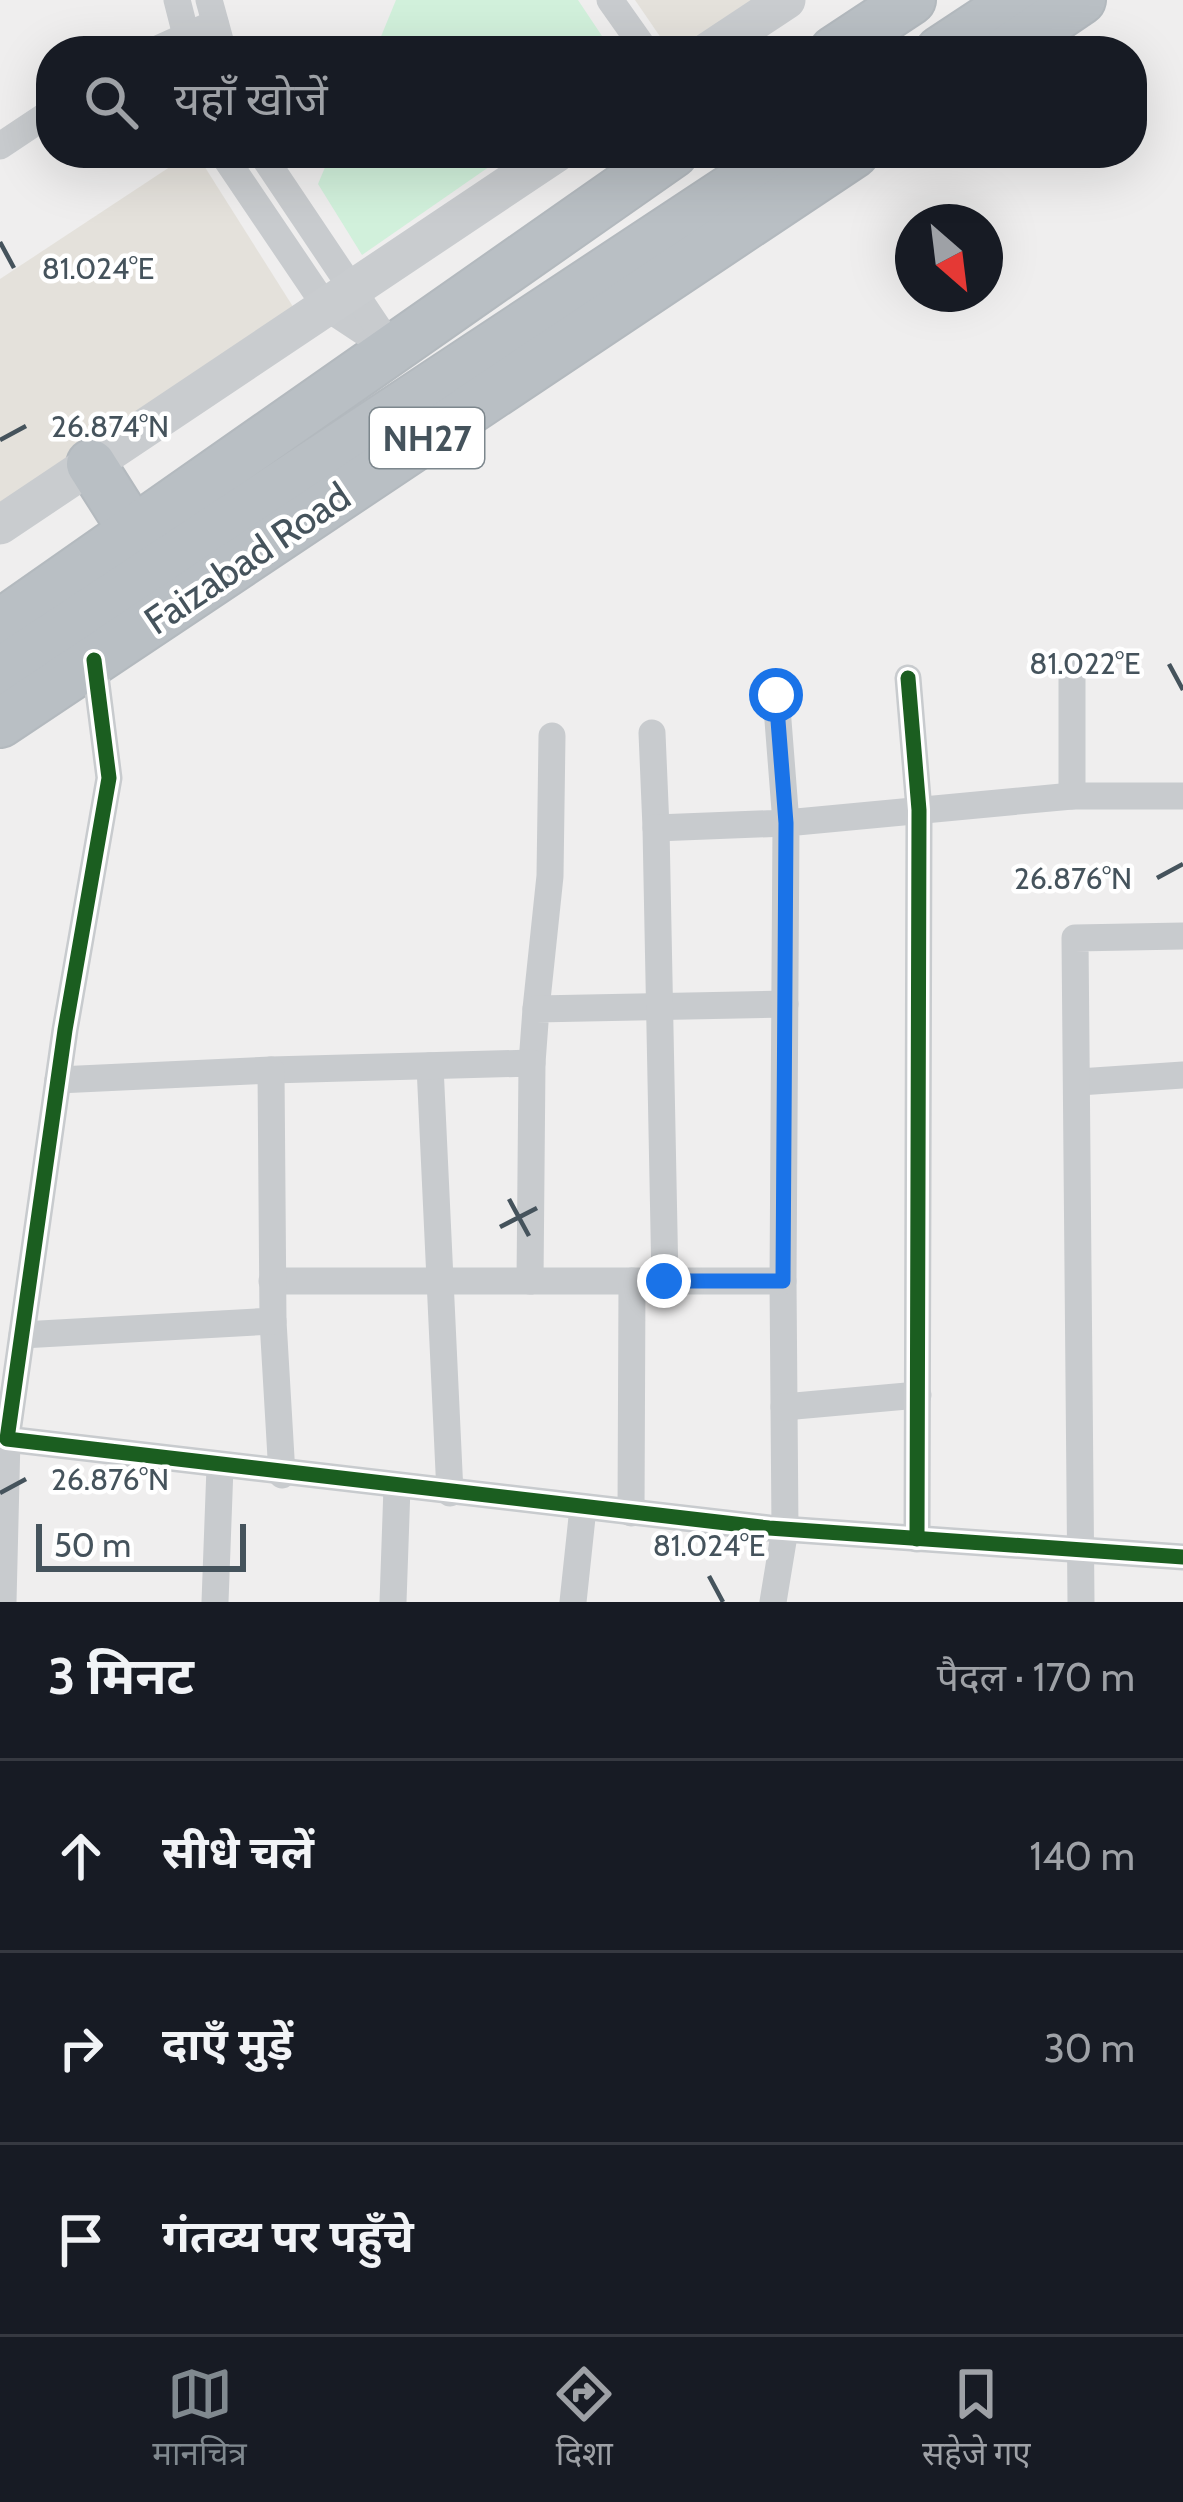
<!DOCTYPE html>
<html lang="hi">
<head>
<meta charset="utf-8">
<style>
	:root { --surface:#171b24; --page:#20242c; --text:#f1f3f6; --muted:#9ea1a6; --line:#363941; --accent:#80898f }
	body { margin:0; font-family:Cabin,"Noto Sans Devanagari",sans-serif; background:var(--page); color:var(--text) }
	.compass { position:absolute; left:895px; top:204px; width:108px; height:108px; border-radius:50%; background:var(--surface); box-shadow:0 12px 48px #0002; rotate:152deg }
	.scale { position:absolute; left:36px; bottom:30px; width:210px; box-sizing:border-box; padding-left:12px; border:6px solid #45535c; border-top:0; font-size:33px; line-height:42px; white-space:nowrap; color:#45535c; -webkit-text-stroke:9px #fff; paint-order:stroke }
	.stop { position:absolute; width:36px; height:36px; margin:-27px; border:9px solid #1a73e8; border-radius:50%; background:#fff }
	.stop.end { background:#1a73e8; border-color:#fff; box-shadow:0 3px 12px #0008 }
	.list { margin:0; padding:0; list-style:none }
	h2 { display:flex; justify-content:space-between; align-items:center; height:156px; margin:0; padding:0 48px; font-size:51px }
	h2 small { font-size:39px; font-weight:400; color:var(--muted) }
	.list li { display:grid; grid-template-columns:78px 1fr auto; gap:36px; align-items:center; box-sizing:border-box; height:192px; padding:0 48px; border-top:3px solid var(--line) }
	.list b { display:block; font-size:45px; white-space:nowrap }
	.list em { font-size:39px; font-style:normal; color:var(--muted) }
	.icon { flex:none; width:66px; height:66px; fill:none; stroke:currentColor; stroke-width:2; stroke-linecap:round; stroke-linejoin:round }
	.map { position:relative; flex:none; width:1183px; height:1602px; overflow:hidden }
	.search { position:absolute; background:var(--surface); box-shadow:0 12px 48px #0002; left:36px; right:36px; top:36px; height:132px; display:flex; align-items:center; gap:30px; box-sizing:border-box; padding:0 42px; border-radius:48px; color:var(--muted); font-size:45px }
	.sheet { height:732px; background:var(--surface) }
	nav { display:flex; justify-content:space-around; align-items:center; box-sizing:border-box; height:168px; border-top:3px solid var(--line); background:var(--surface); font-size:33px; color:var(--muted) }
	nav a { display:grid; justify-items:center; gap:6px }
	nav .on { color:var(--accent) }
	.map>svg:first-child { display:block }
	.commercial { fill:#e4e1db }
	.green { fill:#d1f0db }
	.lines { fill:none; stroke-linecap:round; stroke-linejoin:round }
	.highway-casing { stroke:#b3b9be; stroke-width:52 }
	.street { stroke:#c8cbce; stroke-width:27 }
	.secondary { stroke:#c9cccf; stroke-width:39 }
	.highway { stroke:#b9bfc4; stroke-width:48 }
	.cycleway-casing { stroke:#fff; stroke-width:22 }
	.cycleway { stroke:#1b5e20; stroke-width:15 }
	.route { stroke:#1a73e8; stroke-width:15 }
	.ticks { fill:none; stroke:#45535c; stroke-width:4.5 }
	.labels { text-anchor:middle; dominant-baseline:central; stroke-width:9; stroke-linejoin:round; paint-order:stroke }
	.shield { fill:#fff; stroke:#7d878d; stroke-width:3 }
	.shield-label { font-size:36px; font-weight:bold; fill:#45535c }
	.street-label { font-size:39px; fill:#45535c; stroke:#fff }
	.ticks-label { font-size:30px; text-anchor:middle; fill:#45535c; stroke:#fff; stroke-width:9; stroke-linejoin:round; paint-order:stroke }
</style>
</head>
<body>
<div class="map">
<svg width="1183" height="1602" viewBox="0 0 1183 1602">
	<rect width="100%" height="100%" fill="#efeeee"/>
	<g class="commercial">
		<path d="M635 0H761L682 51H670Z"/>
		<path d="M191 153H196L297 313 0 509V279Z"/>
	</g>
	<g class="green">
		<path d="M396 0H578L612 51H375Z"/>
		<path d="M331 153H509L362 255 318 184Z"/>
	</g>
	<g class="lines">
		<g class="highway-casing">
			<g id="highway">
				<path d="M834 51 911 0"/>
				<path d="M940 51 1017 0"/>
				<path d="M1006 51 1081 0"/>
				<path d="M91 464 134 532"/>
				<path d="M0 624 673 153"/>
				<path d="M0 672 785 153"/>
				<path d="M0 723 854 153"/>
			</g>
		</g>
		<g class="street">
			<path d="M177 0 189 47"/>
			<path d="M209 0 223 51"/>
			<path d="M610 0 646 51"/>
			<path d="M153 51 215 23"/>
			<path d="M0 146 51 112"/>
			<path d="M222 153 326 307 394 352"/>
			<path d="M261 153 389 344"/>
			<path d="M94 660 109 778 65 1030 7 1439 769 1528 1183 1557"/>
			<path d="M1072 673V796"/>
			<path d="M908 678 919 810 917 1539"/>
			<path d="M652 733 656 828"/>
			<path d="M536 1009 550 876 552 736"/>
			<path d="M532 1063 536 1009 785 1004"/>
			<path d="M430 1066 450 1493"/>
			<path d="M271 1070 532 1063 530 1281"/>
			<path d="M1079 1082 1183 1075"/>
			<path d="M272 1281H783L785 1529 773 1602"/>
			<path d="M665 1281 656 828 786 823 776 695"/>
			<path d="M783 1281 786 823 1072 796H1183"/>
			<path d="M273 1321 282 1475"/>
			<path d="M22 1335 273 1321 271 1070 58 1080"/>
			<path d="M784 1407 918 1395"/>
			<path d="M631 1513 632 1281"/>
			<path d="M3 1602 7 1439"/>
			<path d="M215 1602 220 1467"/>
			<path d="M393 1602 397 1487"/>
			<path d="M573 1602 583 1508"/>
			<path d="M1081 1602 1075 938 1183 936"/>
		</g>
		<g class="secondary">
			<path d="M709 51 786 0"/>
			<path d="M0 525 556 153"/>
		</g>
		<use href="#highway" class="highway"/>
		<g class="cycleway-casing">
			<g id="cycleway">
				<path d="M94 660 109 778 65 1030 7 1439 769 1528 1183 1557"/>
				<path d="M908 678 919 810 917 1539"/>
			</g>
		</g>
		<use href="#cycleway" class="cycleway"/>
	</g>
	<g class="lines">
		<path class="route" d="M664 1281H783L786 823 776 695"/>
	</g>
	<path class="ticks" d="M0 242 14 268M0 440 26 426M1169 664 1183 690M1157 878 1183 864M509 1199 529 1236M500 1227 537 1208M0 1493 26 1479M709 1576 723 1602"/>
	<g class="labels">
		<rect class="shield" x="370" y="408" width="114" height="60" rx="9"/>
		<g class="shield-label">
			<text x="427" y="438">NH27</text>
		</g>
		<g class="street-label">
			<text transform="translate(247 558) rotate(-34)">Faizabad Road</text>
		</g>
	</g>
	<g class="ticks-label">
		<text x="98" y="279">81.024°E</text>
		<text x="110" y="437">26.874°N</text>
		<text x="1085" y="674">81.022°E</text>
		<text x="1073" y="889">26.876°N</text>
		<text x="110" y="1490">26.876°N</text>
		<text x="709" y="1556">81.024°E</text>
	</g>
</svg>
<svg class="compass" viewBox="-18 -18 36 36"><path d="M0-13l5 13h-10z" fill="#e53935"/><path d="M0 13l5-13h-10z" fill="#9ea1a6"/></svg>
<div class="scale">50 m</div>
<div class="stop" style="left:776px;top:695px"></div>
<div class="stop end" style="left:664px;top:1281px"></div>
<div class="search"><svg class="icon" aria-label="search" viewBox="0 0 24 24"><circle cx="10" cy="10" r="6"/><path d="M15 15l6 6"/></svg>यहाँ खोजें</div>
</div>
<section class="sheet">
<h2>3 मिनट<small>पैदल · 170 m</small></h2>
<ul class="list">
<li><svg class="icon" aria-label="ahead" viewBox="0 0 24 24"><path d="M12 20V5M6 11l6-6 6 6"/></svg><div><b>सीधे चलें</b></div><em>140 m</em></li>
<li><svg class="icon" aria-label="right" viewBox="0 0 24 24"><path d="M7 20v-9h11M14 6l5 5-5 5"/></svg><div><b>दाएँ मुड़ें</b></div><em>30 m</em></li>
<li><svg class="icon" aria-label="arrive" viewBox="0 0 24 24"><path d="M6 21V4h12l-3 4 3 4H6"/></svg><div><b>गंतव्य पर पहुँचे</b></div></li>
</ul>
</section>
<nav>
<a class="on"><svg class="icon" aria-label="map" viewBox="0 0 24 24"><path d="M3 6l6-2 6 2 6-2v14l-6 2-6-2-6 2zM9 4v14M15 6v14"/></svg>मानचित्र</a>
<a><svg class="icon" aria-label="directions" viewBox="0 0 24 24"><path d="M12 3l9 9-9 9-9-9zM9 14v-3h6M13 9l2 2-2 2"/></svg>दिशा</a>
<a><svg class="icon" aria-label="saved" viewBox="0 0 24 24"><path d="M7 4h10v16l-5-4-5 4z"/></svg>सहेजे गए</a>
</nav>
</body>
</html>
